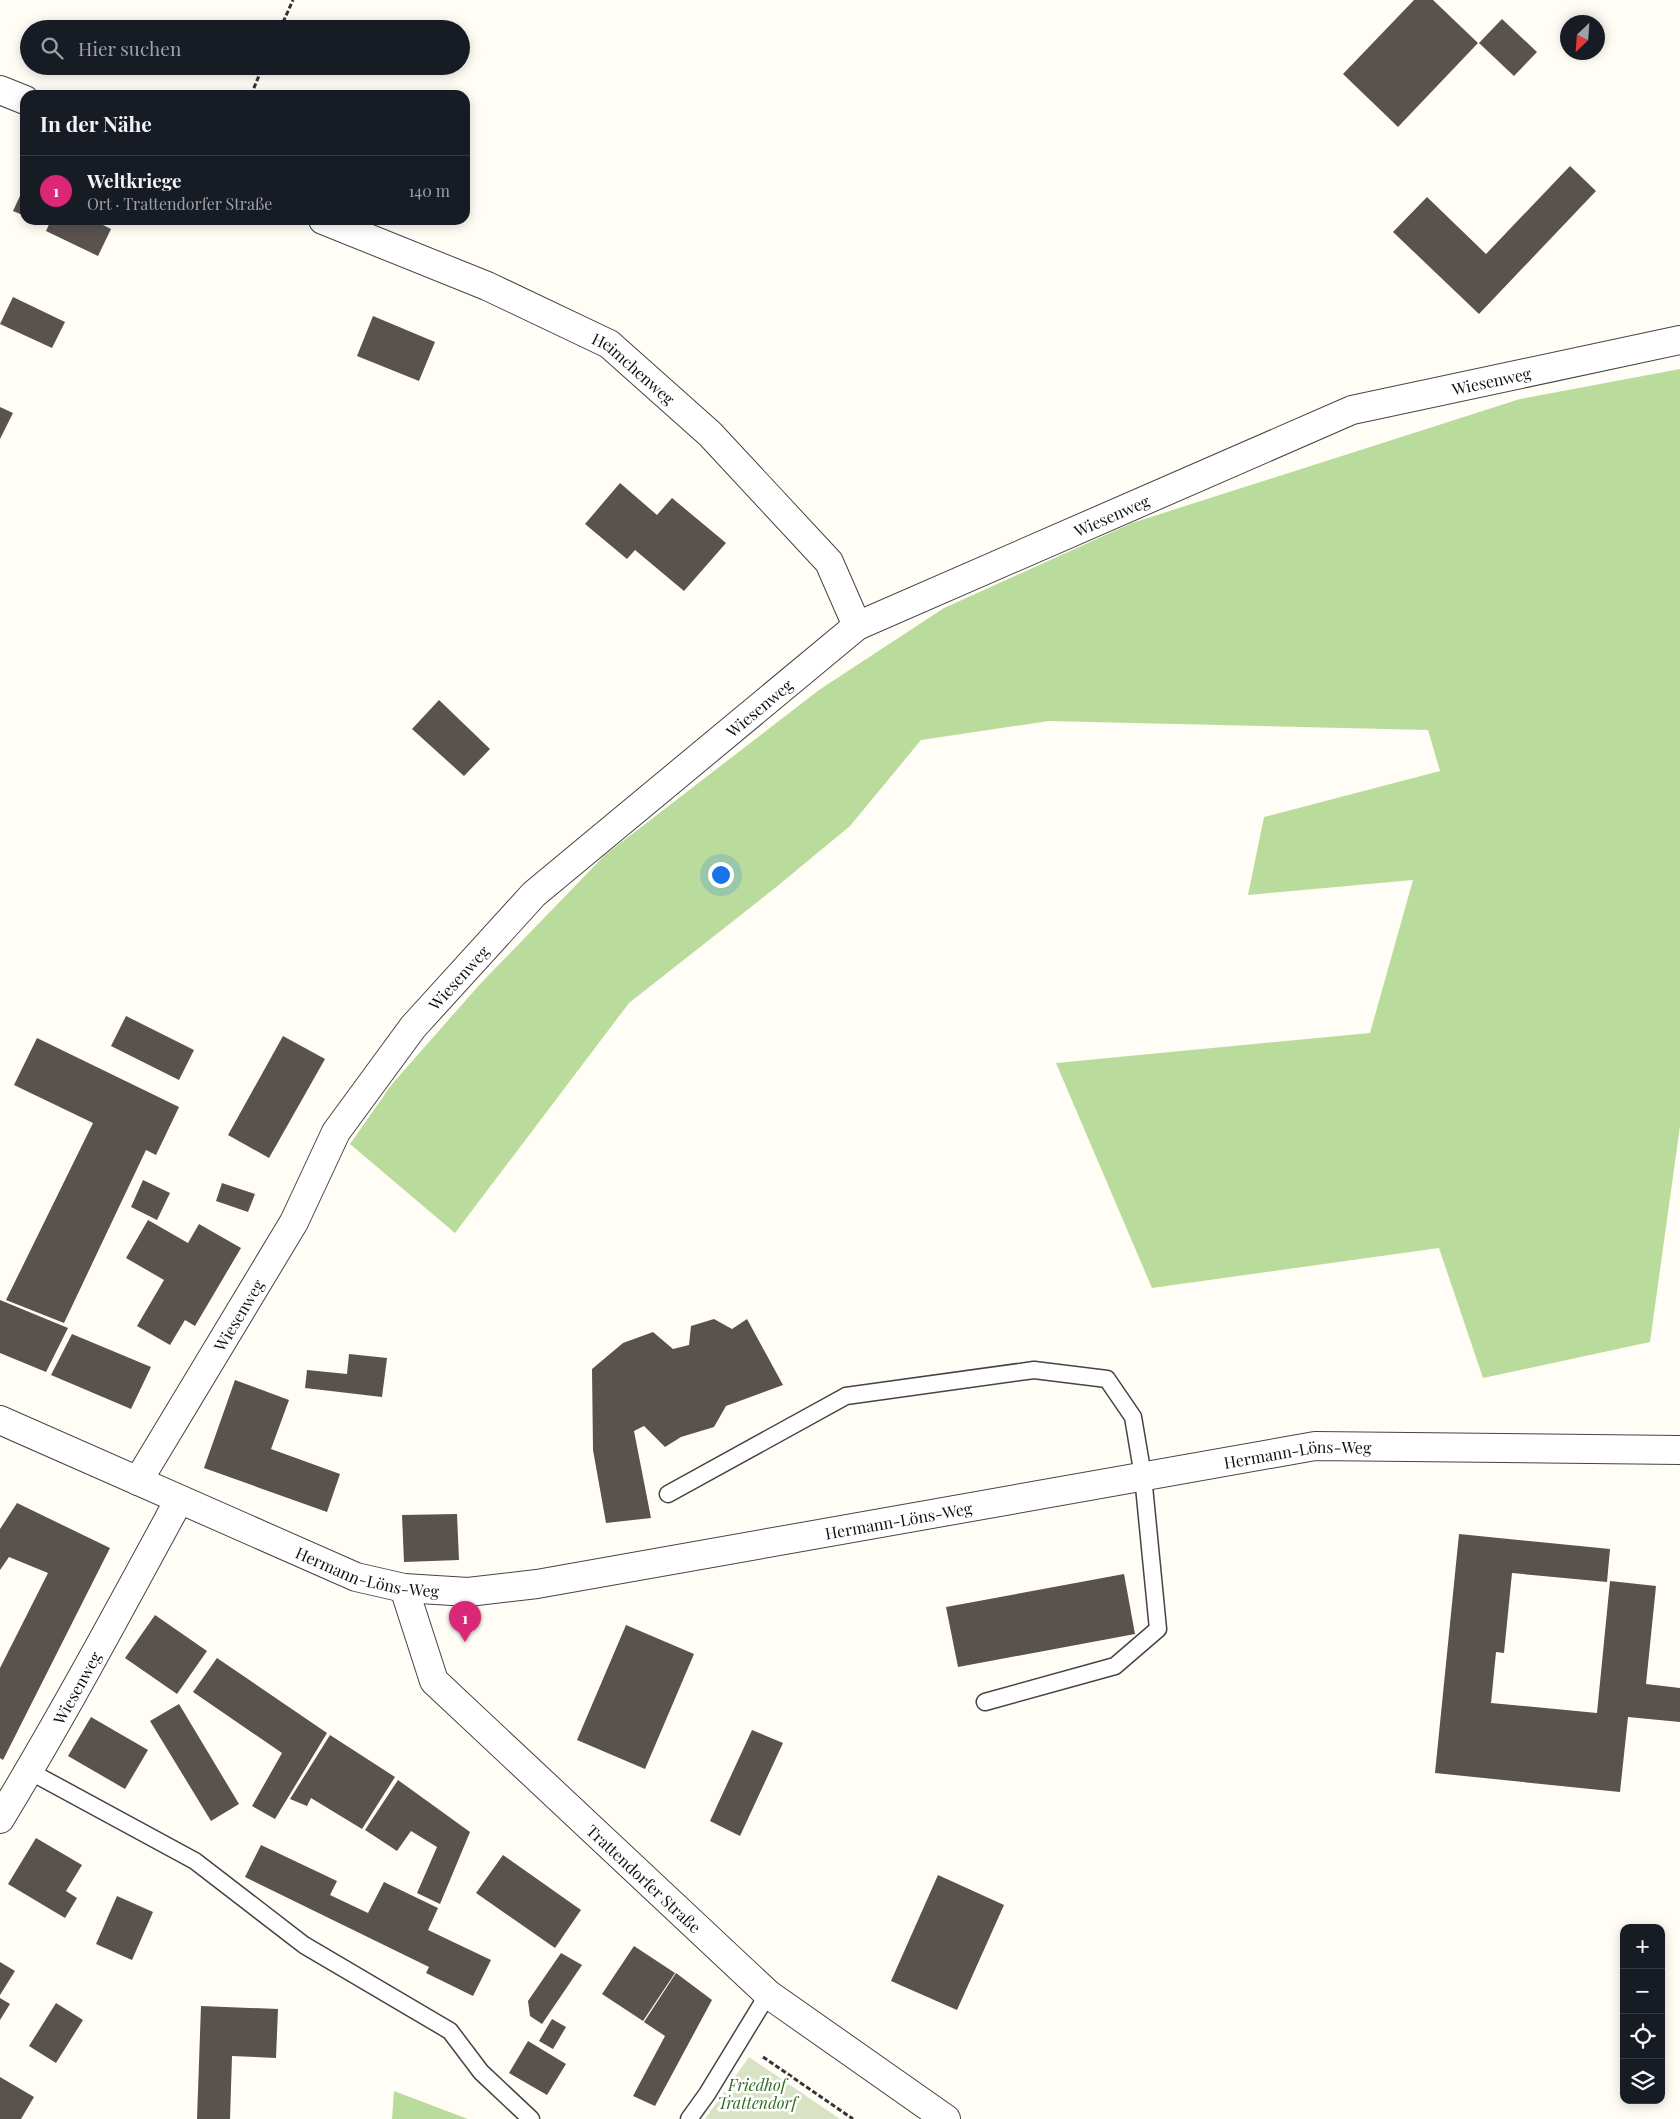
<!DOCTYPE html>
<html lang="de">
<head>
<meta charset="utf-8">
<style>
	:root { --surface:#171b24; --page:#242831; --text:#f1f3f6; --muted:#9ea1a6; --line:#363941; --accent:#db2777 }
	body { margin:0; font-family:"Playfair Display",serif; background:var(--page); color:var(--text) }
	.controls { position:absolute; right:15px; bottom:15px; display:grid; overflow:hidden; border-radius:10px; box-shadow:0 2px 12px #0003 }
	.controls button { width:45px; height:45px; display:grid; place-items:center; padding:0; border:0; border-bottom:1px solid var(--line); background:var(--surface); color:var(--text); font:25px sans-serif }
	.compass { position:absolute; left:1560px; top:15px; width:45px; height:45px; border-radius:50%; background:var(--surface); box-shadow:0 2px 12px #0003; rotate:205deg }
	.you { position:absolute; left:720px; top:874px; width:18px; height:18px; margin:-12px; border:4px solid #fff; border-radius:50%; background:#1a73e8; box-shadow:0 0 0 8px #1a73e833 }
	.badge { display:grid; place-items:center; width:32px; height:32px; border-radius:50%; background:var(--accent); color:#fff; font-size:16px; font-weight:700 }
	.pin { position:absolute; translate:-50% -41px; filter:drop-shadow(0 1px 2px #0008) }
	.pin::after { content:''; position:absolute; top:26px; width:18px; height:15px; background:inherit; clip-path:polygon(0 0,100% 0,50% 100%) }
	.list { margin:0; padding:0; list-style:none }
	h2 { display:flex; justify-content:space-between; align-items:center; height:65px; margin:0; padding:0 20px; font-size:21px }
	h2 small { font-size:16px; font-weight:400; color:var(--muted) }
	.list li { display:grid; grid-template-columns:32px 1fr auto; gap:15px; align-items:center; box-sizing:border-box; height:70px; padding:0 20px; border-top:1px solid var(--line) }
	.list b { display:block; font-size:19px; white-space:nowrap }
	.list p { margin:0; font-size:16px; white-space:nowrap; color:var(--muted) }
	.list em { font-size:16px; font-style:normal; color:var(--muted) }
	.icon { flex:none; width:28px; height:28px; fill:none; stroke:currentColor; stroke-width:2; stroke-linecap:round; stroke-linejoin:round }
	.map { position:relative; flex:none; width:1680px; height:2119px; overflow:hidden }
	.search { position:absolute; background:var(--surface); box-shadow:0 2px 12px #0003; left:20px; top:20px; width:450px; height:55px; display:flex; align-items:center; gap:12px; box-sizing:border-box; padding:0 18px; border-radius:28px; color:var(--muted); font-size:19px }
	.panel { position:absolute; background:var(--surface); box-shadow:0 2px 12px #0003; left:20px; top:90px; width:450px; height:135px; border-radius:15px }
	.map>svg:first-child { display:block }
	.forest { fill:#b9dc9c }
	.cemetery { fill:#d9e3c4 }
	.building { fill:#5a524d }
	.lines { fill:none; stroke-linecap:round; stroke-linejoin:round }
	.lane-casing { stroke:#444; stroke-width:19 }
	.street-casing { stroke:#444; stroke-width:30 }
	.path { stroke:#333; stroke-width:3; stroke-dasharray:5 2.5; stroke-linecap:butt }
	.lane { stroke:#fff; stroke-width:16 }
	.street { stroke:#fff; stroke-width:28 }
	.labels { text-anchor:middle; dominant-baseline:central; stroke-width:5; stroke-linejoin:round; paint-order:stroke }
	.street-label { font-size:16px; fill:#111; stroke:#fff }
	.park-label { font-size:16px; font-style:italic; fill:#2f6b1f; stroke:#fff }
</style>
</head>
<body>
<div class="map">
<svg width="1680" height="2119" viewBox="0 0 1680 2119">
	<rect width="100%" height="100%" fill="#fffdf5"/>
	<g class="forest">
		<path d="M1680 369V1126L1650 1342 1483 1378 1439 1248 1152 1288 1056 1063 1370 1033 1413 880 1248 895 1264 817 1440 771 1428 730 1049 721 921 740 850 826 775 888 629 1003 455 1233 350 1144 392 1084 481 983 605 855 819 690 944 608 1132 523 1520 399Z"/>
		<path d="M394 2091 468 2119H392Z"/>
	</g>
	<path class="cemetery" d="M749 2057 840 2119H705Z"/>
	<g class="building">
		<path d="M1414 0H1433L1478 43 1398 127 1343 74Z"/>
		<path d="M1502 19 1537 52 1514 76 1479 43Z"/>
		<path d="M1570 166 1596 191 1479 314 1393 232 1427 197 1486 254Z"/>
		<path d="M25 185V216L13 211Z"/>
		<path d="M51 220H93L111 229 98 256 46 231Z"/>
		<path d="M13 297 65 322 52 348 0 324Z"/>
		<path d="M373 316 435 342 419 381 357 356Z"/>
		<path d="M0 407 13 413 0 439Z"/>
		<path d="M620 483 657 515 672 498 726 543 684 591 635 550 627 559 585 524Z"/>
		<path d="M439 700 490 749 464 776 412 729Z"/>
		<path d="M126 1016 194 1050 179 1080 111 1046Z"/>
		<path d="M283 1036 325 1059 269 1158 228 1135Z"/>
		<path d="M37 1038 179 1107 156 1155 146 1150 64 1323 6 1300 93 1123 14 1085Z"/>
		<path d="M143 1180 170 1193 157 1220 131 1207Z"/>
		<path d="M222 1183 255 1194 248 1212 216 1201Z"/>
		<path d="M148 1220 188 1243 199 1224 241 1248 195 1326 185 1320 170 1345 137 1326 164 1280 126 1258Z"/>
		<path d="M0 1300 68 1328 46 1372 0 1353Z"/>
		<path d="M714 1319 732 1329 747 1319 783 1385 726 1406 714 1427 681 1437 665 1447 644 1426 634 1431 651 1518 606 1523 593 1450 592 1369 623 1343 653 1332 673 1349 689 1345 691 1326Z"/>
		<path d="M72 1334 151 1367 131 1409 51 1375Z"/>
		<path d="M349 1354 387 1358 382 1397 305 1388 307 1370 347 1374Z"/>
		<path d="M235 1380 289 1400 271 1449 340 1474 327 1512 204 1468Z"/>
		<path d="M17 1503 110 1548 3 1760 0 1758V1668L48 1573 9 1557 0 1570V1529Z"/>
		<path d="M457 1514 459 1560 404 1562 402 1515Z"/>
		<path d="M1459 1534 1610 1549 1607 1582 1512 1573 1504 1653 1496 1652 1491 1703 1597 1713 1610 1581 1656 1586 1646 1684 1680 1688V1722L1628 1717 1620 1792 1435 1773Z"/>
		<path d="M1124 1574 1135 1634 958 1667 946 1607Z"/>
		<path d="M155 1615 207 1651 177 1694 125 1658Z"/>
		<path d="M626 1625 694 1654 645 1769 577 1740Z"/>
		<path d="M217 1658 327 1733 275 1819 252 1806 282 1753 193 1692Z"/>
		<path d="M179 1704 239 1804 211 1821 150 1721Z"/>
		<path d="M91 1717 148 1750 125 1789 68 1756Z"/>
		<path d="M752 1730 783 1743 740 1836 710 1821Z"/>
		<path d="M330 1735 395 1777 362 1829 311 1798 307 1806 290 1799Z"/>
		<path d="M398 1780 470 1832 440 1904 417 1893 437 1847 411 1831 397 1851 365 1830Z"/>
		<path d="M36 1838 82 1865 66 1891 77 1898 65 1918 8 1884Z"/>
		<path d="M261 1845 337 1881 330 1895 368 1913 384 1882 438 1908 428 1930 491 1960 473 1996 426 1973 429 1967 245 1877Z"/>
		<path d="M503 1855 581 1910 555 1948 476 1893Z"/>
		<path d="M938 1875 1004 1905 957 2010 891 1981Z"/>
		<path d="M117 1896 153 1912 132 1960 96 1944Z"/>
		<path d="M634 1946 675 1973 643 2021 602 1994Z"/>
		<path d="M561 1953 582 1965 542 2024 530 2016 528 2001Z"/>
		<path d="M0 1962 15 1971 0 1995Z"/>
		<path d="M676 1973 712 2000 655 2106 633 2096 665 2036 644 2022Z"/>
		<path d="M0 1998 10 2004 0 2020Z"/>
		<path d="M56 2003 83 2020 56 2063 29 2046Z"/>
		<path d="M201 2006 278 2009 276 2058 232 2056 230 2119H197Z"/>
		<path d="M552 2019 566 2027 553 2049 539 2041Z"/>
		<path d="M528 2041 566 2064 547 2095 509 2073Z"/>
		<path d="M0 2077 34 2097 21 2119H0Z"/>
	</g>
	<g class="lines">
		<g class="lane-casing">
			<g id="lane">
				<path d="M668 1494 846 1396 1034 1370 1107 1379 1133 1417 1143 1476 1158 1629 1115 1666 985 1702"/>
				<path d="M29 1771 195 1861 304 1945 450 2031 481 2072 531 2119"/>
				<path d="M689 2119 707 2094 768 1994"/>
			</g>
		</g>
		<g class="street-casing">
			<g id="street">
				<path d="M0 90 25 100"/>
				<path id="s1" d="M323 220 487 286 609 344 710 434 829 562 857 626"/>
				<path id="s2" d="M0 1420 356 1577 404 1588 468 1592 537 1584 1315 1446 1680 1450"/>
				<path id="s3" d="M138 1481 294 1222 336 1132 413 1027 534 894 857 626 1352 410 1680 340"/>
				<path id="s4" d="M404 1588 434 1681 768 1994 946 2119"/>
				<path id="s5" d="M0 1819C63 1715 121 1607 179 1500"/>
			</g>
		</g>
		<g class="path">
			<path d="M280 29 293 0"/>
			<path d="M251 95 263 66"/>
			<path d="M763 2057 853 2119"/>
		</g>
		<use href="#lane" class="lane"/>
		<use href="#street" class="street"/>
	</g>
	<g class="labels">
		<g class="street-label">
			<text stroke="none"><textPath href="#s1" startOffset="346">Heimchenweg</textPath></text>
			<text stroke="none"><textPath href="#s3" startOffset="1814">Wiesenweg</textPath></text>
			<text stroke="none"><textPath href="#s3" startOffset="1409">Wiesenweg</textPath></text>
			<text stroke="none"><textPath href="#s3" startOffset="1004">Wiesenweg</textPath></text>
			<text stroke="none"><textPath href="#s3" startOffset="599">Wiesenweg</textPath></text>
			<text stroke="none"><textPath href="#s3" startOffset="194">Wiesenweg</textPath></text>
			<text stroke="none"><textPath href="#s2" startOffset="1344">Hermann-Löns-Weg</textPath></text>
			<text stroke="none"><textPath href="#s2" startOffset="939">Hermann-Löns-Weg</textPath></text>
			<text stroke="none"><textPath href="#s2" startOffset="399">Hermann-Löns-Weg</textPath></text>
			<text stroke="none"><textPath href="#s5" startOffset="152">Wiesenweg</textPath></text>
			<text stroke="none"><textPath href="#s4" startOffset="386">Trattendorfer Straße</textPath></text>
		</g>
		<g class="park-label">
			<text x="757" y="2084">Friedhof<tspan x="757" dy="18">Trattendorf</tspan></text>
		</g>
	</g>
</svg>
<div class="controls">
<button>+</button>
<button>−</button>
<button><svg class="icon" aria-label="locate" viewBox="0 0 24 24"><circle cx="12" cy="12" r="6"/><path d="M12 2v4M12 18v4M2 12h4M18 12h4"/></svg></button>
<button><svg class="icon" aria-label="layers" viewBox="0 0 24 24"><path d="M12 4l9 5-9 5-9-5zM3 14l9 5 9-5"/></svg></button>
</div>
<svg class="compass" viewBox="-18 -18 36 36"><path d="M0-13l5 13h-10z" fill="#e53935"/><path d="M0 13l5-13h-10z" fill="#9ea1a6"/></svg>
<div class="you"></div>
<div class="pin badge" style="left:465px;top:1642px">1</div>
<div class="search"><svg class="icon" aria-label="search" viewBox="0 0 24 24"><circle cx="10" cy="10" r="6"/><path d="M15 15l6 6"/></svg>Hier suchen</div>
<section class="panel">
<h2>In der Nähe<small></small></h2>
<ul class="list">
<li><span class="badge">1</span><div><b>Weltkriege</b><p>Ort · Trattendorfer Straße</p></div><em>140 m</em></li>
</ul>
</section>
</div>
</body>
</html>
